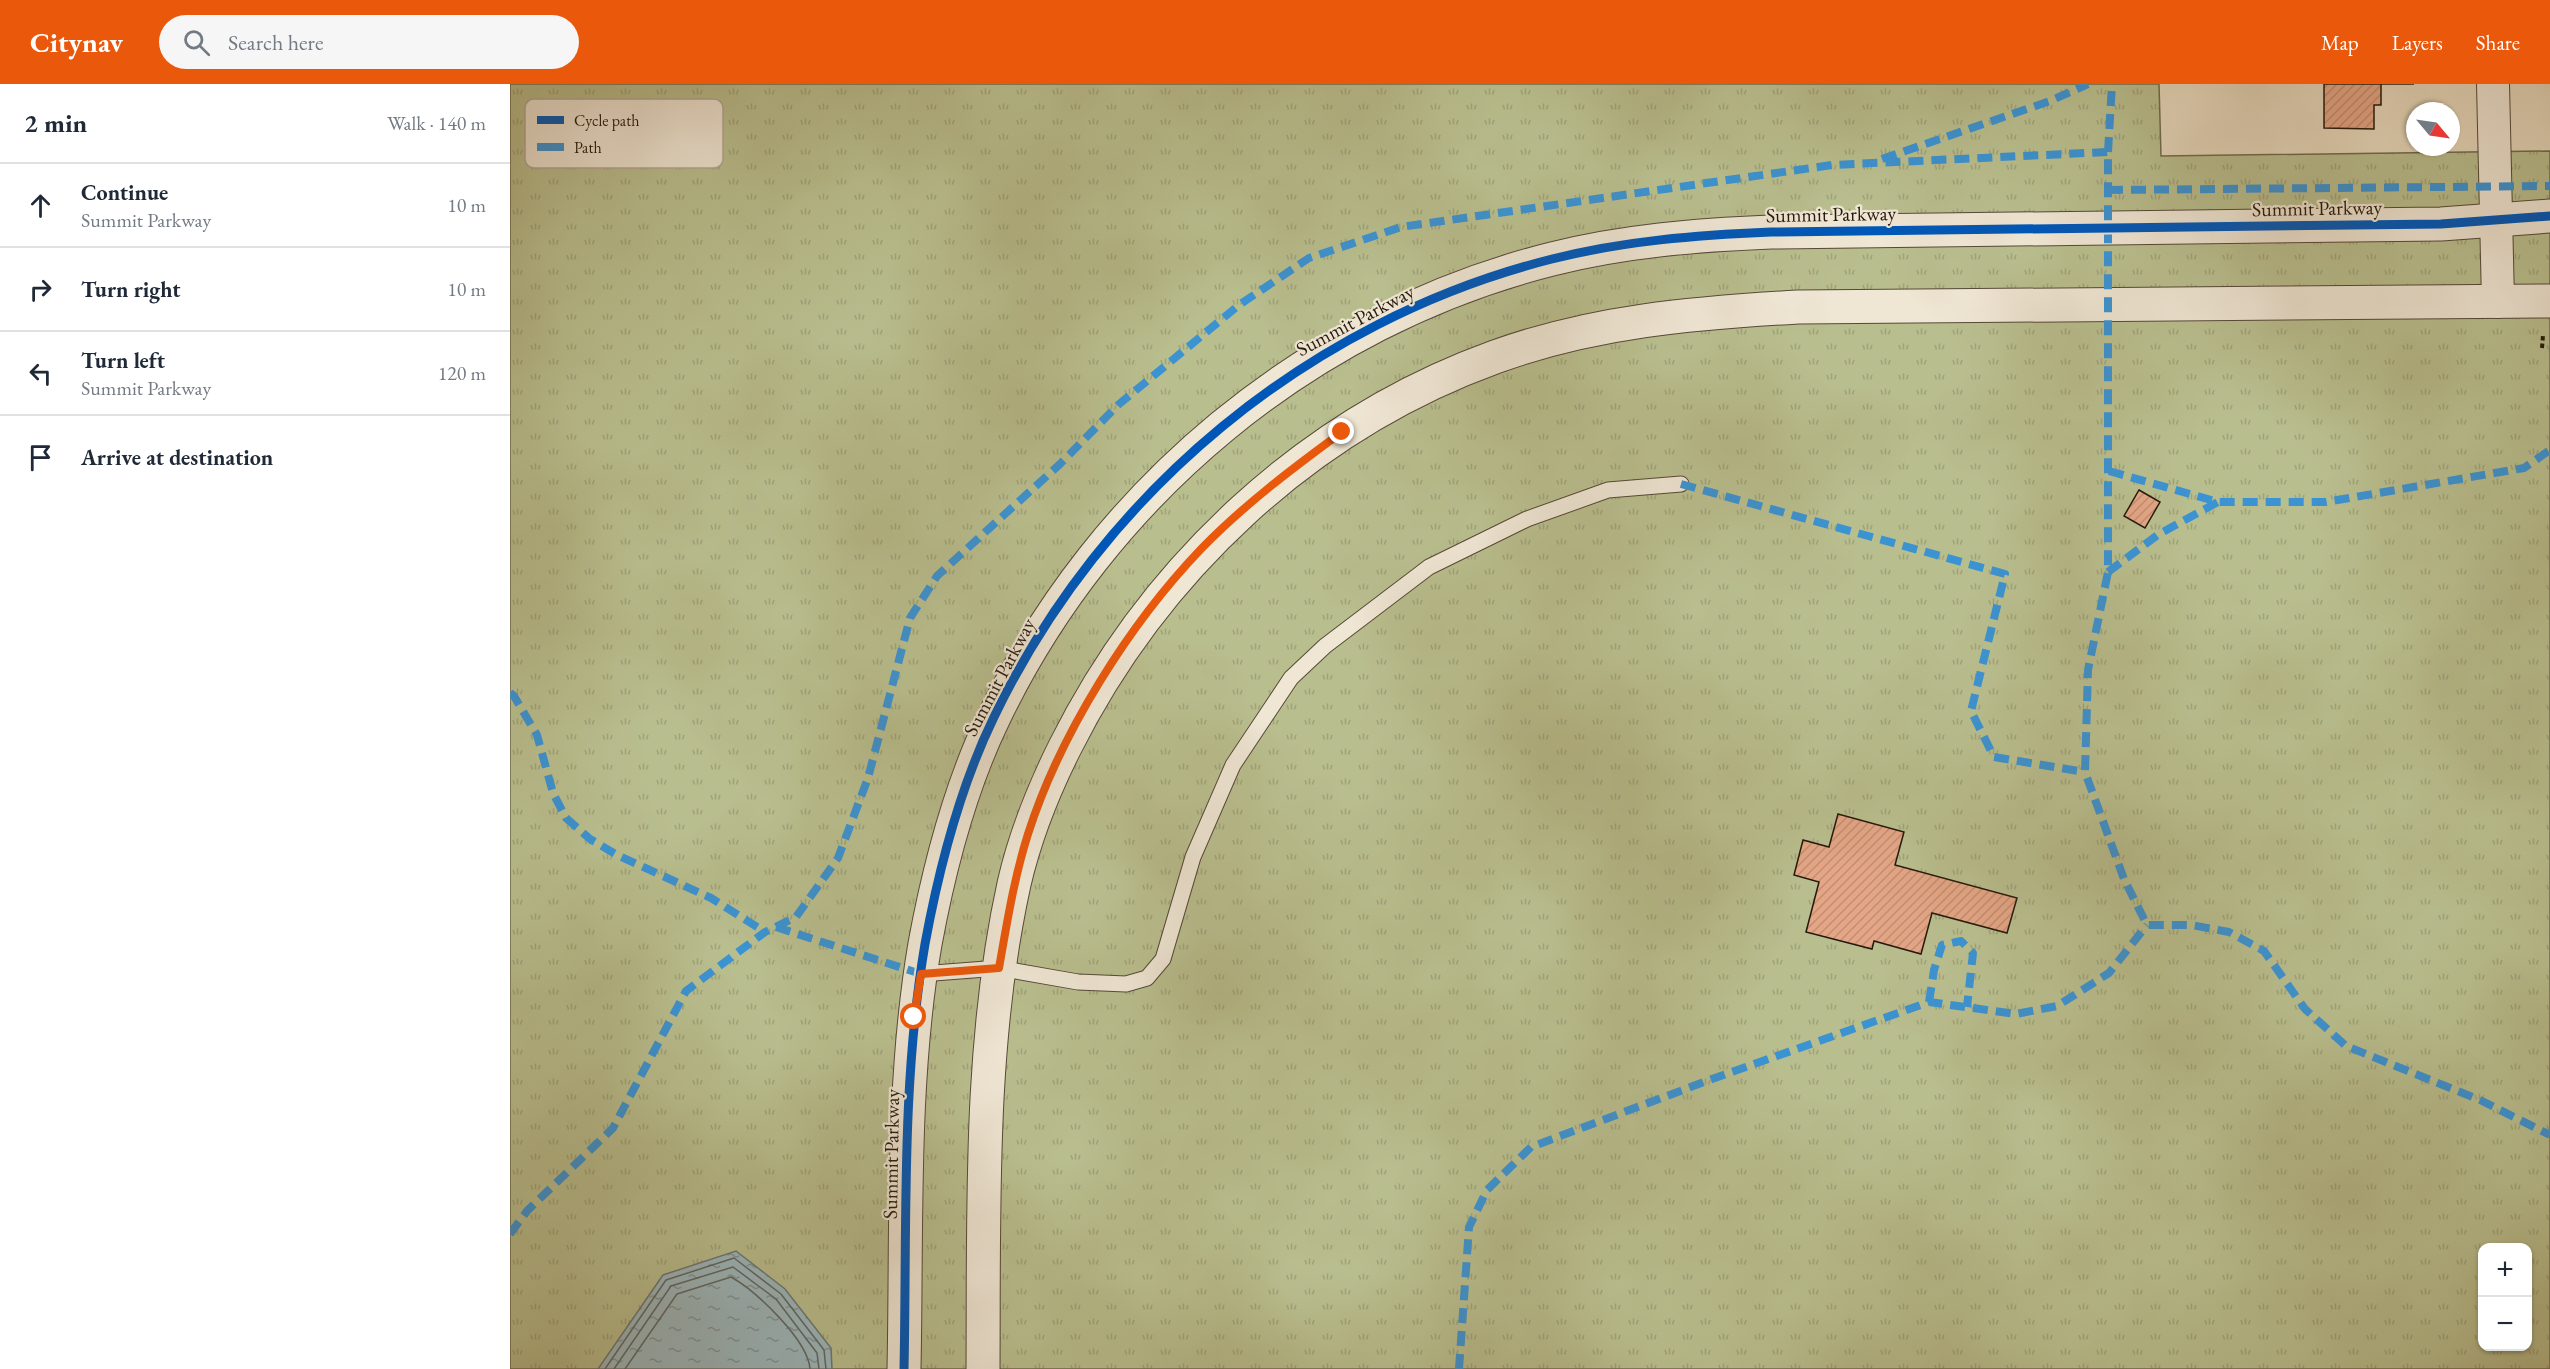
<!DOCTYPE html>
<html lang="en">
<head>
<meta charset="utf-8">
<style>
	:root { --surface:#fff; --page:#f6f6f7; --text:#1f2937; --muted:#747a83; --line:#e0e1e3; --accent:#ea580c }
	body { margin:0; font-family:"EB Garamond",serif; background:var(--page); color:var(--text) }
	.controls { position:absolute; right:18px; bottom:18px; display:grid; overflow:hidden; border-radius:12px; box-shadow:0 2px 4px #0004 }
	.controls button { width:54px; height:54px; display:grid; place-items:center; padding:0; border:0; border-bottom:2px solid var(--line); background:var(--surface); color:var(--text); font:30px sans-serif }
	.compass { position:absolute; left:1896px; top:18px; width:54px; height:54px; border-radius:50%; background:var(--surface); box-shadow:0 2px 4px #0004; rotate:119deg }
	.stop { position:absolute; width:18px; height:18px; margin:-14px; border:4px solid #ea580c; border-radius:50%; background:#fff }
	.stop.end { background:#ea580c; border-color:#fff; box-shadow:0 2px 6px #0008 }
	.list { margin:0; padding:0; list-style:none }
	h2 { display:flex; justify-content:space-between; align-items:center; height:78px; margin:0; padding:0 24px; font-size:26px }
	h2 small { font-size:20px; font-weight:400; color:var(--muted) }
	.list li { display:grid; grid-template-columns:39px 1fr auto; gap:18px; align-items:center; box-sizing:border-box; height:84px; padding:0 24px; border-top:2px solid var(--line) }
	.list b { display:block; font-size:22px; white-space:nowrap }
	.list p { margin:0; font-size:20px; white-space:nowrap; color:var(--muted) }
	.list em { font-size:20px; font-style:normal; color:var(--muted) }
	.icon { flex:none; width:33px; height:33px; fill:none; stroke:currentColor; stroke-width:2; stroke-linecap:round; stroke-linejoin:round }
	.map { position:relative; flex:none; width:2040px; height:1285px; overflow:hidden }
	header { display:flex; align-items:center; gap:36px; box-sizing:border-box; height:84px; padding:0 30px; background:var(--accent); color:#fff }
	header strong { font-size:28px }
	nav { display:flex; gap:33px; margin-inline-start:auto; font-size:21px }
	.search { width:420px; height:54px; background:var(--page); display:flex; align-items:center; gap:15px; box-sizing:border-box; padding:0 21px; border-radius:33px; color:var(--muted); font-size:22px }
	main { display:flex }
	aside { flex:1; background:var(--surface) }
	.map>svg:first-child { display:block }
	.grass { fill:url(#grass-tufts); stroke:#6f6c4d; stroke-width:1.5; fill-rule:evenodd }
	.water { fill:url(#water-ripples); stroke:#6c7876; stroke-width:1.5 }
	.lines { fill:none; stroke-linecap:round; stroke-linejoin:round }
	.shore { stroke:#606864; stroke-width:1.5 }
	.building { fill:url(#building-hatch); stroke:#25190c; stroke-width:1.5 }
	.service-casing { stroke:#554938; stroke-width:17 }
	.minor-casing { stroke:#554938; stroke-width:34 }
	.tertiary-casing { stroke:#554938; stroke-width:35 }
	.path { stroke:#25190c; stroke-width:4; stroke-dasharray:4.5 3; stroke-linecap:butt }
	.service { stroke:#efe6d4; stroke-width:15 }
	.minor { stroke:#efe6d4; stroke-width:32 }
	.tertiary { stroke:#efe6d4; stroke-width:33 }
	.quiet { stroke:#3b93d2; stroke-width:8; stroke-dasharray:15 8; stroke-linecap:butt }
	.cycleway-casing { stroke:#efe6d4; stroke-width:13 }
	.cycleway { stroke:#0057b8; stroke-width:9 }
	.route { stroke:#ea580c; stroke-width:8 }
	.labels { text-anchor:middle; dominant-baseline:central; stroke-width:4.5; stroke-linejoin:round; paint-order:stroke }
	.street-label { font-size:20px; fill:#25190c; stroke:#efe6d4 }
	.key { fill:#efe6d4; stroke:#b2a898; stroke-width:1.5 }
	.key-label { font-size:16px; fill:#25190c }
</style>
</head>
<body>
<header>
<strong>Citynav</strong>
<div class="search"><svg class="icon" aria-label="search" viewBox="0 0 24 24"><circle cx="10" cy="10" r="6"/><path d="M15 15l6 6"/></svg>Search here</div>
<nav><a>Map</a><a>Layers</a><a>Share</a></nav>
</header>
<main>
<aside>
<h2>2 min<small>Walk · 140 m</small></h2>
<ul class="list">
<li><svg class="icon" aria-label="ahead" viewBox="0 0 24 24"><path d="M12 20V5M6 11l6-6 6 6"/></svg><div><b>Continue</b><p>Summit Parkway</p></div><em>10 m</em></li>
<li><svg class="icon" aria-label="right" viewBox="0 0 24 24"><path d="M7 20v-9h11M14 6l5 5-5 5"/></svg><div><b>Turn right</b></div><em>10 m</em></li>
<li><svg class="icon" aria-label="left" viewBox="0 0 24 24"><path d="M17 20v-9H6M10 6l-5 5 5 5"/></svg><div><b>Turn left</b><p>Summit Parkway</p></div><em>120 m</em></li>
<li><svg class="icon" aria-label="arrive" viewBox="0 0 24 24"><path d="M6 21V4h12l-3 4 3 4H6"/></svg><div><b>Arrive at destination</b></div></li>
</ul>
</aside>
<div class="map">
<svg width="2040" height="1285" viewBox="0 0 2040 1285">
	<defs>
		<pattern id="grass-tufts" width="24" height="20" patternUnits="userSpaceOnUse" patternTransform="scale(1.5)"><rect width="24" height="20" fill="#b9be8e"/><path d="M3 7l-1-3M5 7V3M7 7l1-3M15 17l-1-3M17 17v-4M19 17l1-3" fill="none" stroke="#9fa379"/></pattern>
		<pattern id="water-ripples" width="26" height="14" patternUnits="userSpaceOnUse" patternTransform="scale(1.5)"><rect width="26" height="14" fill="#9cb7bc"/><path d="M2 4q2-2 4 0t4 0M15 11q2-2 4 0t4 0" fill="none" stroke="#7f9497"/></pattern>
		<pattern id="building-hatch" width="6" height="6" patternUnits="userSpaceOnUse" patternTransform="scale(1.5)"><rect width="6" height="6" fill="#e4a686"/><path d="M-1 1l2-2M0 6l6-6M5 7l2-2" fill="none" stroke="#c38e72"/></pattern>
	</defs>
	<rect width="100%" height="100%" fill="#e6d9bd"/>
	<filter id="stains"><feTurbulence type="fractalNoise" baseFrequency=".00333" numOctaves="4"/><feColorMatrix values="0 0 0 0 .2 0 0 0 0 .09 0 0 0 0 .02 0 0 0 .5 -.17"/></filter>
	<radialGradient id="worn" r=".72"><stop offset=".6" stop-color="#630" stop-opacity="0"/><stop offset="1" stop-color="#630" stop-opacity=".3"/></radialGradient>
	<path class="grass" d="M0 0H1649L1651 72 2040 67V1285H0ZM1972 1164H2018V1262H1972Z"/>
	<path class="water" d="M226 1167 275 1205 321 1264 322 1285H88L153 1191Z"/>
	<g class="lines">
		<g class="shore">
			<path d="M95 1285 156 1196 224 1174 271 1210 314 1266 316 1285"/>
			<path d="M104 1285 161 1202 223 1183 266 1215 307 1269 309 1285"/>
			<path d="M115 1285 167 1210 221 1193C246 1207 298 1256 300 1285"/>
		</g>
	</g>
	<g class="building">
		<path d="M1814 0H1904H1871V21H1864V45L1814 44Z"/>
		<path d="M1629 406 1650 418 1635 444 1614 432Z"/>
		<path d="M1328 730 1394 748 1385 781 1507 814 1497 849 1422 829 1411 870 1364 857 1362 865 1296 848 1309 798 1284 791 1293 756 1319 763Z"/>
	</g>
	<g class="lines">
		<g class="service-casing">
			<path id="service" d="M411 890 489 884 568 898 616 900 637 894 653 875 683 773 723 681 781 594 815 562 919 483 1017 435 1098 406 1171 400"/>
		</g>
		<g class="minor-casing">
			<path id="minor" d="M1983 0 1988 218"/>
		</g>
		<g class="tertiary-casing">
			<g id="tertiary">
				<path d="M394 1285C397 1144 391 1000 415 860 429 784 450 703 484 633 592 408 799 236 1042 175 1113 157 1187 151 1261 148L1931 140 2040 132"/>
				<path d="M473 1285C474 1124 469 959 504 800 515 752 533 707 555 663 644 485 797 341 985 273 1084 237 1184 229 1288 223L2040 217"/>
			</g>
		</g>
		<path class="path" d="M2032 264 2033 251"/>
		<use href="#service" class="service"/>
		<use href="#minor" class="minor"/>
		<use href="#tertiary" class="tertiary"/>
		<g class="quiet">
			<path d="M1598 68 1602 0"/>
			<path d="M1372 75 1540 17 1578 0"/>
			<path d="M1598 106 2040 102"/>
			<path d="M1599 387 1708 418H1816L2014 384 2040 366"/>
			<path d="M1171 400 1495 490 1461 627 1484 673 1575 688"/>
			<path d="M1598 488 1649 450 1708 418"/>
			<path d="M0 609 4 612 27 651 43 709 56 734 80 755 107 771 201 814 255 848"/>
			<path d="M266 843 411 890"/>
			<path d="M1419 918 1424 886 1432 861 1451 857 1463 869 1457 923"/>
			<path d="M0 1150 17 1127 103 1044 176 907 255 848 286 833 328 774 358 694 400 534 427 492 550 380 608 321 729 221 799 174 891 143 1322 81 1598 68V488L1578 586 1575 688 1614 795 1637 841H1681L1719 848 1754 867 1795 925 1836 962 1970 1016 2040 1051"/>
			<path d="M949 1285 959 1143 977 1106 1021 1063 1202 995 1419 918 1506 930 1547 922 1599 889 1637 841"/>
		</g>
		<g class="cycleway-casing">
			<path id="cycleway" d="M394 1285C397 1144 391 1000 415 860 429 784 450 703 484 633 592 408 799 236 1042 175 1113 157 1187 151 1261 148L1931 140 2040 132"/>
		</g>
		<use href="#cycleway" class="cycleway"/>
	</g>
	<g class="lines">
		<path class="route" d="M404 933 411 890 489 884C497 839 504 794 518 750 550 650 619 540 692 464 735 420 783 384 832 348"/>
	</g>
	<g class="labels">
		<g class="street-label">
			<text transform="translate(1807 124) rotate(-1)">Summit Parkway</text>
			<text transform="translate(1321 130) rotate(-1)">Summit Parkway</text>
			<text transform="translate(845 236) rotate(-28)">Summit Parkway</text>
			<text transform="translate(489 593) rotate(-62)">Summit Parkway</text>
			<text transform="translate(381 1070) rotate(-89)">Summit Parkway</text>
		</g>
	</g>
	<rect x="15" y="15" width="198" height="69" rx="9" class="key"/>
	<rect x="27" y="32" width="27" height="8" fill="#0057b8"/>
	<rect x="27" y="59" width="27" height="8" fill="#3b93d2"/>
	<g class="key-label">
		<text x="64" y="42">Cycle path</text>
		<text x="64" y="69">Path</text>
	</g>
	<rect width="100%" height="100%" filter="url(#stains)"/>
	<rect width="100%" height="100%" fill="url(#worn)"/>
</svg>
<div class="controls">
<button>+</button>
<button>−</button>
</div>
<svg class="compass" viewBox="-18 -18 36 36"><path d="M0-13l5 13h-10z" fill="#e53935"/><path d="M0 13l5-13h-10z" fill="#747a83"/></svg>
<div class="stop" style="left:404px;top:933px"></div>
<div class="stop end" style="left:832px;top:348px"></div>
</div>
</main>
</body>
</html>
